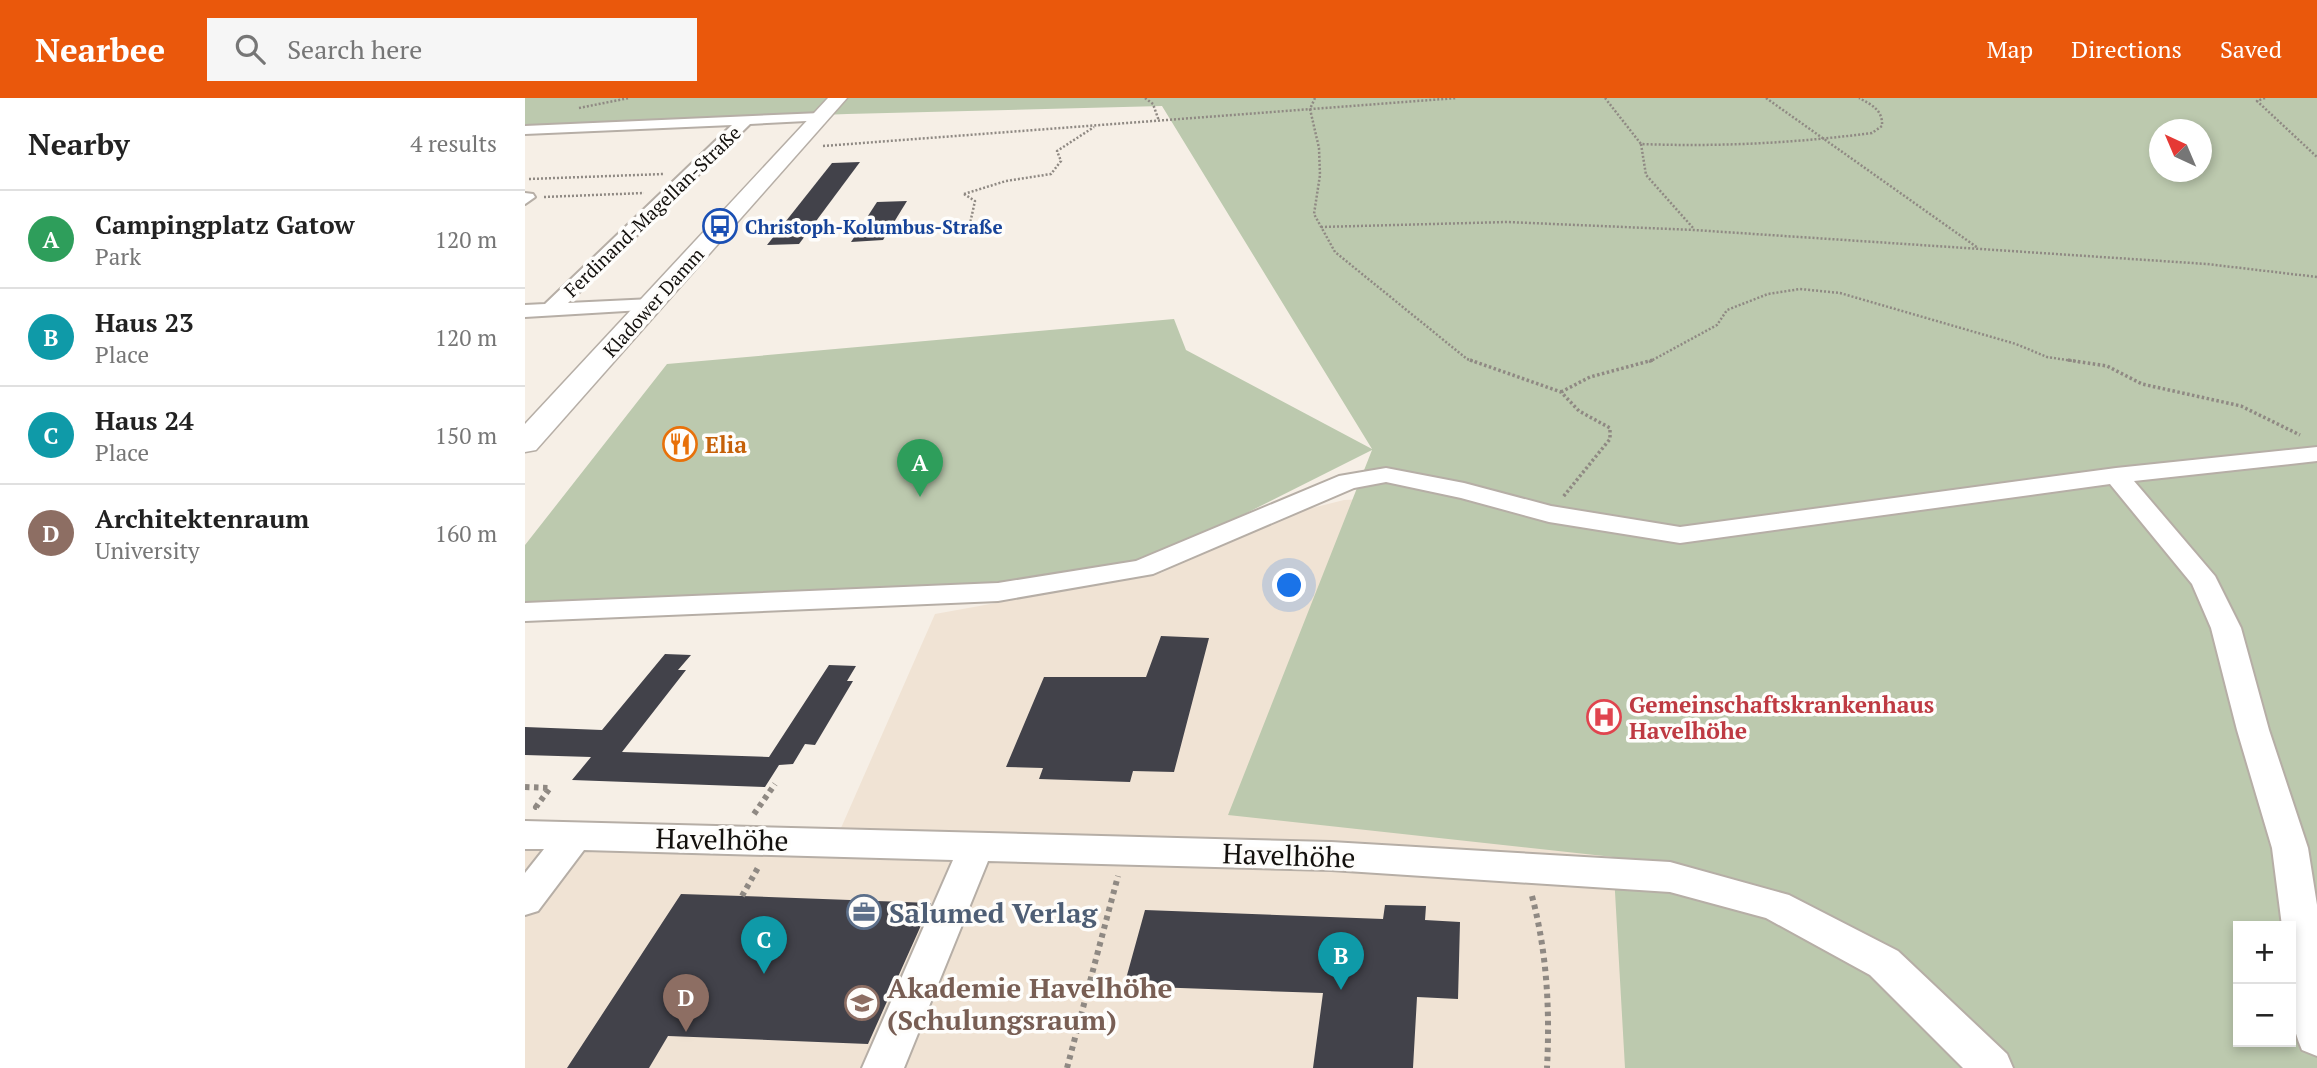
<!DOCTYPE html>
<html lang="en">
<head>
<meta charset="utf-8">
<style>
	:root { --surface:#fff; --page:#f6f6f6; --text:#222; --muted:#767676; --line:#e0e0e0; --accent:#ea580c }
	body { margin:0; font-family:"PT Serif",serif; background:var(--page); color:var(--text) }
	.controls { position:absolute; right:21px; bottom:21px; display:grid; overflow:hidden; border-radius:0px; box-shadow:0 4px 10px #0003 }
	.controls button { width:63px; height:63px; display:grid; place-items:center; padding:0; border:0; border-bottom:2px solid var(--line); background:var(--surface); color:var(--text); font:35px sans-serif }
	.compass { position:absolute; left:1624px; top:21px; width:63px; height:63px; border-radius:50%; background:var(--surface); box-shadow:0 4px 10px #0003; rotate:316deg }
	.you { position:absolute; left:765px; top:488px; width:24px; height:24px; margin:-18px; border:5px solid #fff; border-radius:50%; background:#1a73e8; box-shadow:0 0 0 10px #1a73e833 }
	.badge { display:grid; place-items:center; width:46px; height:46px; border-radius:50%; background:var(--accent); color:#fff; font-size:23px; font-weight:700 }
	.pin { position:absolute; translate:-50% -58px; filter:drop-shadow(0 2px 4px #0008) }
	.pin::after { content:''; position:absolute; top:37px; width:24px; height:21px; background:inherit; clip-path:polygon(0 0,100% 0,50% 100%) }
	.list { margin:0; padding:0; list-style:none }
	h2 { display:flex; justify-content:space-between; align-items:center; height:91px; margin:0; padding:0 28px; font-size:30px }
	h2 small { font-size:23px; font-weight:400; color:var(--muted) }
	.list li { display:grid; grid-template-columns:46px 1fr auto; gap:21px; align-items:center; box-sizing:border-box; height:98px; padding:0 28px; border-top:2px solid var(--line) }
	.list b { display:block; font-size:26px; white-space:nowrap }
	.list p { margin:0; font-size:23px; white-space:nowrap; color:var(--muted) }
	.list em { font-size:23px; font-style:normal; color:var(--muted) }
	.icon { flex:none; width:38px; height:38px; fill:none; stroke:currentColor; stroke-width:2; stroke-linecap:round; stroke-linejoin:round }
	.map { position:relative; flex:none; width:1792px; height:970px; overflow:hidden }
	header { display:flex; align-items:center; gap:42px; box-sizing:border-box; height:98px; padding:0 35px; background:var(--accent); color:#fff }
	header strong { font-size:33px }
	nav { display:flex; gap:38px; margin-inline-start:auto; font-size:24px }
	.search { width:490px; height:63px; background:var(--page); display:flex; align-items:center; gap:18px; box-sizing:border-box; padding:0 24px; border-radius:0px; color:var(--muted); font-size:26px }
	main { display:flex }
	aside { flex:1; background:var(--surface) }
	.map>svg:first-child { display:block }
	.built { fill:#f0e3d4; fill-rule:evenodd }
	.green { fill:#bcc9ae; fill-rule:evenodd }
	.building { fill:#42424a }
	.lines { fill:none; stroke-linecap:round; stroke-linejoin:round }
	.minor-casing { stroke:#b6aea6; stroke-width:4 }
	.major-casing { stroke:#b6aea6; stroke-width:3 }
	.path-far2 { stroke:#8f8983; stroke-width:2.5; stroke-dasharray:2 2; stroke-linecap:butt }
	.path-far1 { stroke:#8f8983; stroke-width:3.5; stroke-dasharray:2.5 2.5; stroke-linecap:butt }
	.path { stroke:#8f8983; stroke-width:6; stroke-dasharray:4.5 4.5; stroke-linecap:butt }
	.minor { fill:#fff; fill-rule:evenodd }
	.major { fill:#fff; fill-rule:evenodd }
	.labels { text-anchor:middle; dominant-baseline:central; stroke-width:7; stroke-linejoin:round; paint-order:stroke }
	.far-street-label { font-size:19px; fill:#13100d; stroke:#fefdfb }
	.far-transit-label { font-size:19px; font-weight:bold; fill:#164399; stroke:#fefdfb; text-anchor:start }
	.food-label { font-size:23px; font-weight:bold; fill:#c56008; stroke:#fefdfb; text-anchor:start }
	.health-label { font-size:23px; font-weight:bold; fill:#be3a42; stroke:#fefdfb; text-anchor:start }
	.near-street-label { font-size:28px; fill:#13100d; stroke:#fefdfb }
	.near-service-label { font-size:28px; font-weight:bold; fill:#4e5e75; stroke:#fefdfb; text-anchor:start }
	.near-education-label { font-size:28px; font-weight:bold; fill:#785e54; stroke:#fefdfb; text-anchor:start }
</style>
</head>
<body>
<header>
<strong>Nearbee</strong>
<div class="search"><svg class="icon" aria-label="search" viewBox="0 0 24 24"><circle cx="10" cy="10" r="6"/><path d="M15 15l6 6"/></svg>Search here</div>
<nav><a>Map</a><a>Directions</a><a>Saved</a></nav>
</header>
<main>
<aside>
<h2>Nearby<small>4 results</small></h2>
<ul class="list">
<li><span class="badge" style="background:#2e9e5b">A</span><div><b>Campingplatz Gatow</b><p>Park</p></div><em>120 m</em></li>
<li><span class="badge" style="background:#0f9aa8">B</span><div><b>Haus 23</b><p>Place</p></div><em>120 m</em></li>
<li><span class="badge" style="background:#0f9aa8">C</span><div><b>Haus 24</b><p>Place</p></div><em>150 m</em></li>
<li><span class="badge" style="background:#8d6e63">D</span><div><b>Architektenraum</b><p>University</p></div><em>160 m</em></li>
</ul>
</aside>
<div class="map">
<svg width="1792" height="970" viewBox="0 0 1792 970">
	<rect width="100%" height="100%" fill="#f6efe6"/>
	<path class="built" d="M1792 362V970H0V722L316 730 410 516 636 475 743 421 819 402ZM1713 828H1766V944H1713Z"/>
	<path class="green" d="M0 0H1792V970H1100L1088 759 703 717 847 352 618 467 442 495 0 513V447L142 266 649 221 661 252 847 351 637 8 322 16 0 28ZM1634 32H1676V74H1634ZM1713 828H1766V944H1713Z"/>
	<g class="building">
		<path d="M335 64 274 146 242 147 307 65Z"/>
		<path d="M382 103 358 142 326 144 352 104Z"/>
		<path d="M636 538 684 540 649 674 608 673 605 684 514 681 518 670 481 669 519 579H621Z"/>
		<path d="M140 556 166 557 153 572H161L97 654 244 659 304 567 331 568 322 583H328L290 647 280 646 268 666 254 667 240 689 47 682 66 659 0 657V629L77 632Z"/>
		<path d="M156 796 217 798 406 805 343 946 143 938 124 970H42Z"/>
		<path d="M860 807 901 808 900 822 935 824 933 901 892 899 888 970H788L798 895 599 888 620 812 858 821Z"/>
	</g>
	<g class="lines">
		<g class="minor-casing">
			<g id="minor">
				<path d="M296 15 303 19 301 22 225 26 43 205 127 201 137 207 134 211 0 219V207L20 206 207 27 0 36V28Z"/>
				<path d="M0 95 8 96 10 99 0 106Z"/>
				<path d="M1792 349V363L1609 383 1690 478 1716 530 1744 632 1783 750 1792 807V958L1777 952C1760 915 1766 868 1766 828H1757L1747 750 1712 632 1686 530 1667 486 1585 386 1155 445 1024 424 936 400 861 384 829 390 628 476 473 503 0 523V505L473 485 611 463 814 378 861 370 939 385 1026 408 1155 429 1591 370Z"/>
				<path d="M0 723 806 744 1145 764 1264 797 1373 853 1482 956 1488 970H1438L1345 877 1241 820 1145 794 806 772 463 763 379 970H337L428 762 59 752 13 813 0 817V775L19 751H0Z"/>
			</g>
		</g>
		<g class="major-casing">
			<path id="major" d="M303 0H322L11 352 0 354V326Z"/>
		</g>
		<g class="path-far2">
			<path d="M620 0 628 6 634 23"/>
			<path d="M790 0 785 11 794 50 795 77 789 116 810 154 942 261 950 264"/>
			<path d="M1080 0 1116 46C1194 49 1270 45 1347 35L1357 28C1358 12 1347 7 1334 0"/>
			<path d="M1241 0 1453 150"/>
			<path d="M1740 0 1732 3 1792 59"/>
			<path d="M54 10 104 0"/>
			<path d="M1116 46 1121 77 1169 131"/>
			<path d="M298 48 932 0"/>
			<path d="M4 81 139 76"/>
			<path d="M439 96 481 83 526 76 536 63 532 53 569 29"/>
			<path d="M439 96 450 103 442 139"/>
			<path d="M19 99 119 95"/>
			<path d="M796 129 982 124 1169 132 1682 166 1792 179"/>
			<path d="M1124 264 1192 227 1202 212 1243 196 1275 191 1315 195 1491 246 1522 259 1555 264"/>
		</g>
		<g class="path-far1">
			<path d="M945 262 1036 294 1054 313 1085 330V341L1038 399"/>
			<path d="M1543 262 1582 268 1617 286 1716 308 1775 337"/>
			<path d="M1036 294 1065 279 1128 262"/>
		</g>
		<g class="path">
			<path d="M0 689 25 690 11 709H14"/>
			<path d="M229 716 250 686"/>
			<path d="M217 798 234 768"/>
			<path d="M1007 798C1022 855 1025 911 1022 970"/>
			<path d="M542 970 593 778"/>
		</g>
		<use href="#minor" class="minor"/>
		<use href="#major" class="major"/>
	</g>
	<defs>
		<g id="bus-ring" transform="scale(1.75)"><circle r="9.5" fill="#fefdfb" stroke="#1a4fb4" stroke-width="1.5"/><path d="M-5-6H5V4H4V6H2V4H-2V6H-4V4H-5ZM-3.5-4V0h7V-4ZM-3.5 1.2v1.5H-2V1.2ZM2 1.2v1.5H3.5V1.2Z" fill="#1a4fb4"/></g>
		<g id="restaurant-ring" transform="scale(1.75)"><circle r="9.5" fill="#fefdfb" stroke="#e8710a" stroke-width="1.5"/><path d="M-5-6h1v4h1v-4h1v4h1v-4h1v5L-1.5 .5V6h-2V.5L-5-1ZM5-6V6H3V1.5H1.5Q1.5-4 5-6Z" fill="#e8710a"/></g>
		<g id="hospital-ring" transform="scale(1.75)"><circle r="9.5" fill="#fefdfb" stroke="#e0444e" stroke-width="1.5"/><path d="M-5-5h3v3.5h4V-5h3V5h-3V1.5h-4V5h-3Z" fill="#e0444e"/></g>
		<g id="office-ring" transform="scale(1.75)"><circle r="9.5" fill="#fefdfb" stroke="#5c6f8a" stroke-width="1.5"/><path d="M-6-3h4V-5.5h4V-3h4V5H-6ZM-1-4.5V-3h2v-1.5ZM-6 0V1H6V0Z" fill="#5c6f8a"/></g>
		<g id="university-ring" transform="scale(1.75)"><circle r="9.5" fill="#fefdfb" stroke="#8d6e63" stroke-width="1.5"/><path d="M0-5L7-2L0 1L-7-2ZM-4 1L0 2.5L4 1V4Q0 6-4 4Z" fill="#8d6e63"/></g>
	</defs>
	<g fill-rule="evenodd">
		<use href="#bus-ring" x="195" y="128"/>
		<use href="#restaurant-ring" x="155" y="346"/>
		<use href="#hospital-ring" x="1079" y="619"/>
		<use href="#office-ring" x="339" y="814"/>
		<use href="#university-ring" x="337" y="905"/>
	</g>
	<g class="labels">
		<g class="far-street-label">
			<text transform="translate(127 113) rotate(-44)">Ferdinand-Magellan-Straße</text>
			<text transform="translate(128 204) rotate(-48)">Kladower Damm</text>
		</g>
		<g class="far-transit-label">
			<text x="220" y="128">Christoph-Kolumbus-Straße</text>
		</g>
		<g class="food-label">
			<text x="180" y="346">Elia</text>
		</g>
		<g class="health-label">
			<text x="1104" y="606">Gemeinschaftskrankenhaus<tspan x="1104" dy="26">Havelhöhe</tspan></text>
		</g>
		<g class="near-street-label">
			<text transform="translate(197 741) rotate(1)">Havelhöhe</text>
			<text transform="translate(764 757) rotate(2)">Havelhöhe</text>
		</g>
		<g class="near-service-label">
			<text x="364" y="814">Salumed Verlag</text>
		</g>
		<g class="near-education-label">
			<text x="362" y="889">Akademie Havelhöhe<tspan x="362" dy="32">(Schulungsraum)</tspan></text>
		</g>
	</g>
</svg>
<div class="controls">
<button>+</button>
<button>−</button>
</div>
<svg class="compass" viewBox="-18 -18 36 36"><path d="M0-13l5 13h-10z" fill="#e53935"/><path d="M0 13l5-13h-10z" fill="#767676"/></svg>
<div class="you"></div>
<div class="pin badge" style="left:395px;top:399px;background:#2e9e5b">A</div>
<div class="pin badge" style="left:816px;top:892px;background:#0f9aa8">B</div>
<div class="pin badge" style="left:239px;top:876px;background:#0f9aa8">C</div>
<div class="pin badge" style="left:161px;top:934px;background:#8d6e63">D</div>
</div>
</main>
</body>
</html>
